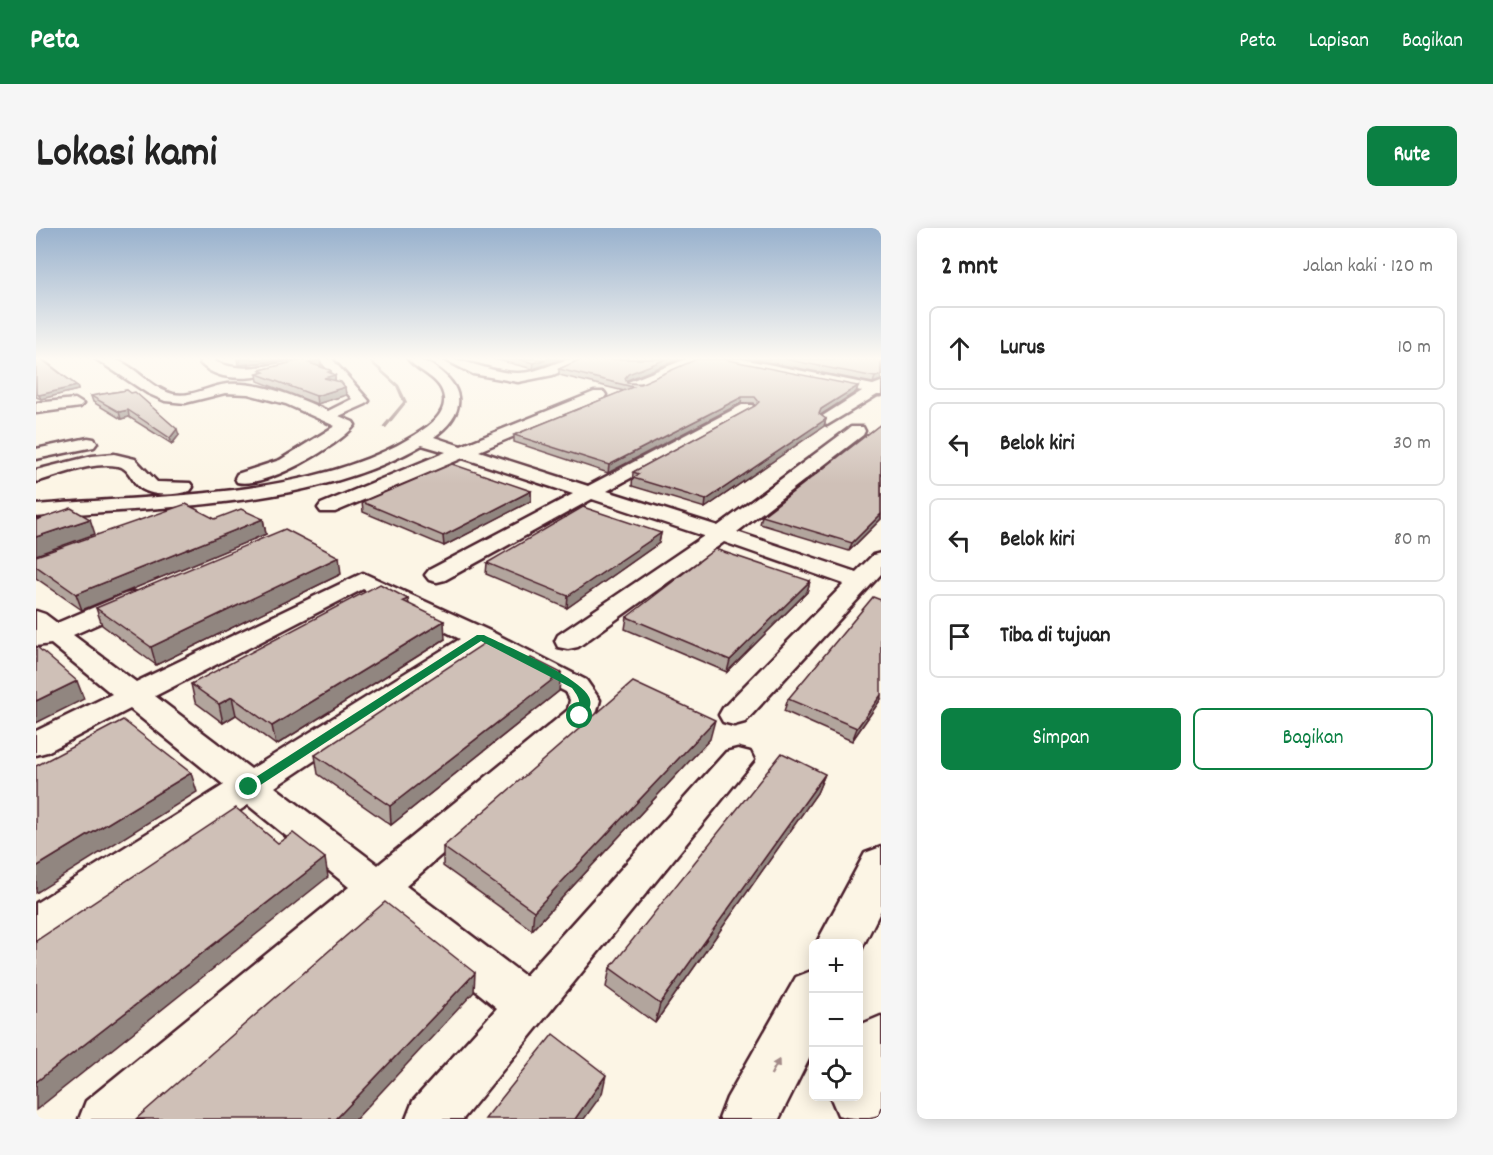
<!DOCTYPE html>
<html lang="id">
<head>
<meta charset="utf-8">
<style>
	:root { --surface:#fff; --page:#f6f6f6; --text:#222; --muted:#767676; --line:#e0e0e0; --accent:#0b8043 }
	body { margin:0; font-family:Dekko,sans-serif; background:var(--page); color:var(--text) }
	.controls { position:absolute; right:18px; bottom:18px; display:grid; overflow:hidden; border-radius:9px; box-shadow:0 3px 15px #0003 }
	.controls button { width:54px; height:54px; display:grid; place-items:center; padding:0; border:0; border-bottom:2px solid var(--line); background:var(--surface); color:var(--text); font:30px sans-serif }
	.stop { position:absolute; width:18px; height:18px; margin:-14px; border:4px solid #0b8043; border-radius:50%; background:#fff }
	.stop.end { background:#0b8043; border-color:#fff; box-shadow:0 2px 6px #0008 }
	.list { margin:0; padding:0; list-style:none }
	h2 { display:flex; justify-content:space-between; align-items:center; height:78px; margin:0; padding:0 24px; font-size:26px }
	h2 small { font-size:20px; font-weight:400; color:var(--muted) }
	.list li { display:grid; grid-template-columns:39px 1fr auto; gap:18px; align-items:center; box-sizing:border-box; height:84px; margin:0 12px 12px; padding:0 12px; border:2px solid var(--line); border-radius:9px }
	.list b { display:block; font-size:22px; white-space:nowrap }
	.list em { font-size:20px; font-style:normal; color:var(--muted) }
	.actions { display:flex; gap:12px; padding:18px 24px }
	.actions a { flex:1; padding:14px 0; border:2px solid var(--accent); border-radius:9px; text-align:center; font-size:21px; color:var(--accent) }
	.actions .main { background:var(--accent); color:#fff }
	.icon { flex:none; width:33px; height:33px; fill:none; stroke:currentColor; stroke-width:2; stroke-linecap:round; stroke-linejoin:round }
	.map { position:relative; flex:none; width:845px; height:891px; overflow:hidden; border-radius:9px }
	header { display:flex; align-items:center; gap:36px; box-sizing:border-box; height:84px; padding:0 30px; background:var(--accent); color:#fff }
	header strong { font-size:28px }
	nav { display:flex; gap:33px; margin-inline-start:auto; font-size:21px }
	.intro { display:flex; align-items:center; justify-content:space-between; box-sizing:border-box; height:144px; padding:0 36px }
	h1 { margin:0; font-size:42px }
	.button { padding:15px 27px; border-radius:9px; background:var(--accent); color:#fff; font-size:21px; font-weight:700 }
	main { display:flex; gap:36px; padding:0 36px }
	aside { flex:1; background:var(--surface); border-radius:9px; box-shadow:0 3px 15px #0003 }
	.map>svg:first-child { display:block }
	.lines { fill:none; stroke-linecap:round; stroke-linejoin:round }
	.stream { fill:#917474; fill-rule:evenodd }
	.minor-casing { stroke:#4a1f2b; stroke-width:5 }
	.major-casing { stroke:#4a1f2b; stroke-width:5 }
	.minor { fill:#fcf5e5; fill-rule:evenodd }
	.major { fill:#fcf5e5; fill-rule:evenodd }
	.wall { fill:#b2a59d; stroke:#4a1f2b; stroke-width:1.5 }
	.shaded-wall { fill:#918680; stroke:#4a1f2b; stroke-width:1.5 }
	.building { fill:#cfc0b7; stroke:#4a1f2b; stroke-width:1.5 }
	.oneway { fill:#a38a88 }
	.route { fill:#0b8043 }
</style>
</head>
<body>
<header>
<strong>Peta</strong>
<nav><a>Peta</a><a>Lapisan</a><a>Bagikan</a></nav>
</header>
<div class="intro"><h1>Lokasi kami</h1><a class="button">Rute</a></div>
<main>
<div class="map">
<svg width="845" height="891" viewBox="0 0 845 891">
	<rect width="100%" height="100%" fill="#fcf5e5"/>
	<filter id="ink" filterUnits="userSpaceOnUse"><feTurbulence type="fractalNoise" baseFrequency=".0167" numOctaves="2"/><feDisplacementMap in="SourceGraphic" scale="12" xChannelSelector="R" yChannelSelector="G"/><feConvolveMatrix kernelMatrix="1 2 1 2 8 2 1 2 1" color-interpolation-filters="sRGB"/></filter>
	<g filter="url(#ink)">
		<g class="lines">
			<path class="stream" d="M330 131H334L363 157 371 174 350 200 346 199 367 174 360 158Z"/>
			<g class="minor-casing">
				<g id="minor">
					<path d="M60 131C65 131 72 130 78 131 100 138 114 160 137 166 155 170 173 158 191 156 225 153 262 170 292 183L316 171 283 131H296L333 173 330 176 303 188 317 194 319 197C303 218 228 261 201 254L199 250 201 246 244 232 299 198 250 176 212 166 189 165 149 175 129 173 111 165Z"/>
					<path d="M167 131H179L178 133C213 149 245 131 280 131L279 134C247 143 191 164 164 135Z"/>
					<path d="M372 131C386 131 394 135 405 144 434 167 423 191 398 209L425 218 558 164H568L570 167 568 170 443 223 552 258 706 177H716L719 180 716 183 571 263 682 298 815 199H827L829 203 827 207 701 304 820 344 837 327 845 325V346L709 494 698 497 687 494 683 487 687 480 808 356 688 314 542 419 532 421 522 419 519 413 522 407 668 308 556 271 409 352 401 354 393 352 389 347 393 342 537 266 427 230 299 284H285L282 280 285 276 410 224 386 217C278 281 122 278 0 289V277C118 267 276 271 379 207 392 199 410 187 408 170 406 150 382 144 372 131Z"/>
					<path d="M408 131C433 131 454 145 480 145 500 146 515 135 534 131 540 130 547 131 552 131L517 147 482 154 437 146Z"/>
					<path d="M650 131H667L602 160H592L590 157 592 154Z"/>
					<path d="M681 131H706L837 157 845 154V167H841L791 197 783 192 785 189 826 163 687 135Z"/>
					<path d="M39 171 47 176 44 179 0 185V175Z"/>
					<path d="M52 210 58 211 61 215 58 219 0 231V221Z"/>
					<path d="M78 226 99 231 121 254 154 255 157 259 154 263C138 267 113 270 101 257 95 250 91 239 82 238 56 233 25 247 0 254V242L56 228Z"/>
					<path d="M327 345 454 403 550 452 564 472 561 483 555 495 370 658 489 748 690 524 702 521 714 524 718 532 427 891H370L377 873 461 780 342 683 106 891H43L50 873 313 659 212 577 14 708 0 714V675L188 557 94 481 11 524 0 527V503L76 466 15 416 0 418V383L9 386 21 395 89 366 98 364 107 366 110 371 107 376 37 407 100 454ZM327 361 424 411 215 541 119 468ZM445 421 530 464 534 472 532 482 342 637 239 559Z"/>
				</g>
			</g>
			<g class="major-casing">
				<g id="major">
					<path d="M845 619V682L822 728V716H780L829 625Z"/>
					<path d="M778 742V821L743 891H683L691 870 760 749Z"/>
					<path d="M845 788V880L842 887C829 891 815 891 802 887L794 868H822V803L826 796Z"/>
				</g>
			</g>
			<use href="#minor" class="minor"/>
			<use href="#major" class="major"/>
		</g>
		<g class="wall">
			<path d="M0 131 8 132 41 158 42 162 5 171 0 169Z"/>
			<path d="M201 131H255L204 137H202Z"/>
			<path d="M270 131H284L285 139 299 147V153L310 167 281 176 222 153 221 146 225 145 224 142Z"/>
			<path d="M458 131H527L497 141Z"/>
			<path d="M545 131H644L591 152 590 153 591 155 822 158 820 164 784 187 790 191 788 198 669 280 596 258 597 244 719 178 718 175H705L572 245 478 214V207L588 163 523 147V141Z"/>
			<path d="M717 131H845V152L837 155Z"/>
			<path d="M91 162 143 207 136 216 93 189 85 191 57 174 55 168Z"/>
			<path d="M845 196V291L813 323 724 296 726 288Z"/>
			<path d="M495 263V273L408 318 327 284 326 274Z"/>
			<path d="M179 291H227L230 306 46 382 0 350V328Z"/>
			<path d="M625 305 623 315 531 380 450 346 451 335Z"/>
			<path d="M305 346 120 437 66 397 60 380Z"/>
			<path d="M774 353 771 364 691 444 589 401 591 389Z"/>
			<path d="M372 371 373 376 409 411 240 517 200 487 187 495 159 474 155 456Z"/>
			<path d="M523 463 355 597 282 546 279 527Z"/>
			<path d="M752 471H845L816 513 748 483Z"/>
			<path d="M674 511 496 702 407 638V619Z"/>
			<path d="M789 546 781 565 619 795 570 759 574 740Z"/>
		</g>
		<g class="shaded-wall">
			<path d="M203 131H255L204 137Z"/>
			<path d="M276 131H284L285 140 273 135Z"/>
			<path d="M510 131H527L497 141 498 135Z"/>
			<path d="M630 131H644L591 152 588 156 589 150 592 146Z"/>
			<path d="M295 143 296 147H299V154L288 150 292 144Z"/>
			<path d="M845 147V152L837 155 839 149Z"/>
			<path d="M41 158 42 162 5 171 3 167Z"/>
			<path d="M822 158 820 164 783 188V186L785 181Z"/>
			<path d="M309 159 310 167 281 176 280 168Z"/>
			<path d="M706 169 705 175 572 245 573 237Z"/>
			<path d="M92 182 93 189 85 191 83 184Z"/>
			<path d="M790 191 788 198 669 280 670 272Z"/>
			<path d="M141 201 143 207 136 216 134 210Z"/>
			<path d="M495 263V273L408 318 407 308Z"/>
			<path d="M845 286V291L813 323 816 315Z"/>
			<path d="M54 291 59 306 0 327V309Z"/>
			<path d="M227 291 230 306 46 382 40 366Z"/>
			<path d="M625 305 623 315 531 380 532 368Z"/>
			<path d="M303 329 305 346 120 437 115 419Z"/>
			<path d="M774 353 771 364 691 444 694 432Z"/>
			<path d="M408 393 409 411 240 517 236 498Z"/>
			<path d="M525 445 523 463 355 597 354 578Z"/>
			<path d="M41 453 48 471 0 495V473Z"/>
			<path d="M845 467V471L816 513 821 500Z"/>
			<path d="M196 469 200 487 187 495 183 476Z"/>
			<path d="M679 492 674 511 496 702 498 683Z"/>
			<path d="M155 545 161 564 0 665V639Z"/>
			<path d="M789 546 781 565 619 795 624 776Z"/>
			<path d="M289 630 292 649 0 882V854Z"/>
			<path d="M439 745 438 764 320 891H300Z"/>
			<path d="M570 847 566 866 548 891H539Z"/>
		</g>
		<g class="building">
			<path d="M0 131H5L41 158 3 167 0 165Z"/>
			<path d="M270 131H279L284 132 273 135 294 142 295 143 292 144 299 147 288 150 305 154 309 159 280 168 221 146 228 144 224 142Z"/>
			<path d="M481 131H510L498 135Z"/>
			<path d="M545 131H630L592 146 589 150 591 155 604 156 661 131H687L822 158 785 181 783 186 790 191 670 272 597 250 603 246 597 244 719 178 723 174 719 169H706L573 237 478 207 597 159 523 141Z"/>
			<path d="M748 131H845V147L839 149Z"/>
			<path d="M91 162 95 165 99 164 141 201 134 210 92 182 83 184 55 168Z"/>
			<path d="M845 196V286L816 315 726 288Z"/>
			<path d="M416 236 495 263 407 308 326 274Z"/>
			<path d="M150 276 179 291 205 281 227 291 40 366 0 338V328Z"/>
			<path d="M547 279 625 305 532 368 451 335Z"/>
			<path d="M35 280 54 291 0 309V292Z"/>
			<path d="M249 301 303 329 115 419 60 380Z"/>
			<path d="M679 321 774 353 694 432 591 389Z"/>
			<path d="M344 356 372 371 367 373 408 393 236 498 196 469 183 476 155 456Z"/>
			<path d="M837 369 845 372V467L821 500 752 471Z"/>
			<path d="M450 414 491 433 495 430 525 445 354 578 279 527Z"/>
			<path d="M0 418 41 453 0 473Z"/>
			<path d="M597 454 679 492 498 683 407 619Z"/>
			<path d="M87 492 155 545 0 639V538Z"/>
			<path d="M746 525 789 546 624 776 574 740Z"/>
			<path d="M200 580 242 615 257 605 289 630 0 854V713Z"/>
			<path d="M349 674 439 745 300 891H100Z"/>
			<path d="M517 806 570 847 539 891H449Z"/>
		</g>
		<defs><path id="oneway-solid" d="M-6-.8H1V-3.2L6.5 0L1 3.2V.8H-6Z" transform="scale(1.5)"/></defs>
		<use class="oneway" href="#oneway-solid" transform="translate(739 839) rotate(-62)"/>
	</g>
	<linearGradient id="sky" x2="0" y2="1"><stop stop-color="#98b1cd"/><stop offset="0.51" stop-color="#fefaf3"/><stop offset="1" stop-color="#fefaf3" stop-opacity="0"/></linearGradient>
	<rect width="845" height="256" fill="url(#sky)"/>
	<path class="route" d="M441 407H448C470 418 544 449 553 469 557 477 552 483 548 490H540L539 488C546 475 544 471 536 460L445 413 217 562H209V556Z"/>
</svg>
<div class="controls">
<button>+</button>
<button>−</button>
<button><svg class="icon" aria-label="locate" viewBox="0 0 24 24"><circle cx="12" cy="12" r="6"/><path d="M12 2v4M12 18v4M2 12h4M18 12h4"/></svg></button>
</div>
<div class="stop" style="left:544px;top:488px"></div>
<div class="stop end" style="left:213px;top:559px"></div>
</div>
<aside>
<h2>2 mnt<small>Jalan kaki · 120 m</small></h2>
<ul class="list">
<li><svg class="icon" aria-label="ahead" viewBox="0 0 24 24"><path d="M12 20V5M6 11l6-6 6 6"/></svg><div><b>Lurus</b></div><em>10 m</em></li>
<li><svg class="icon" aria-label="left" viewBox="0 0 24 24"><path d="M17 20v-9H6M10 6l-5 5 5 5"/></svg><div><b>Belok kiri</b></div><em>30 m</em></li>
<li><svg class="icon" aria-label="left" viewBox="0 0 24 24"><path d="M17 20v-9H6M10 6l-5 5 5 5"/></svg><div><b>Belok kiri</b></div><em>80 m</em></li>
<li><svg class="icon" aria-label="arrive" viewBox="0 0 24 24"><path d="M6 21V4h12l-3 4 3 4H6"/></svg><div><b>Tiba di tujuan</b></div></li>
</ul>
<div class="actions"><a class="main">Simpan</a><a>Bagikan</a></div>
</aside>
</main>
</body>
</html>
